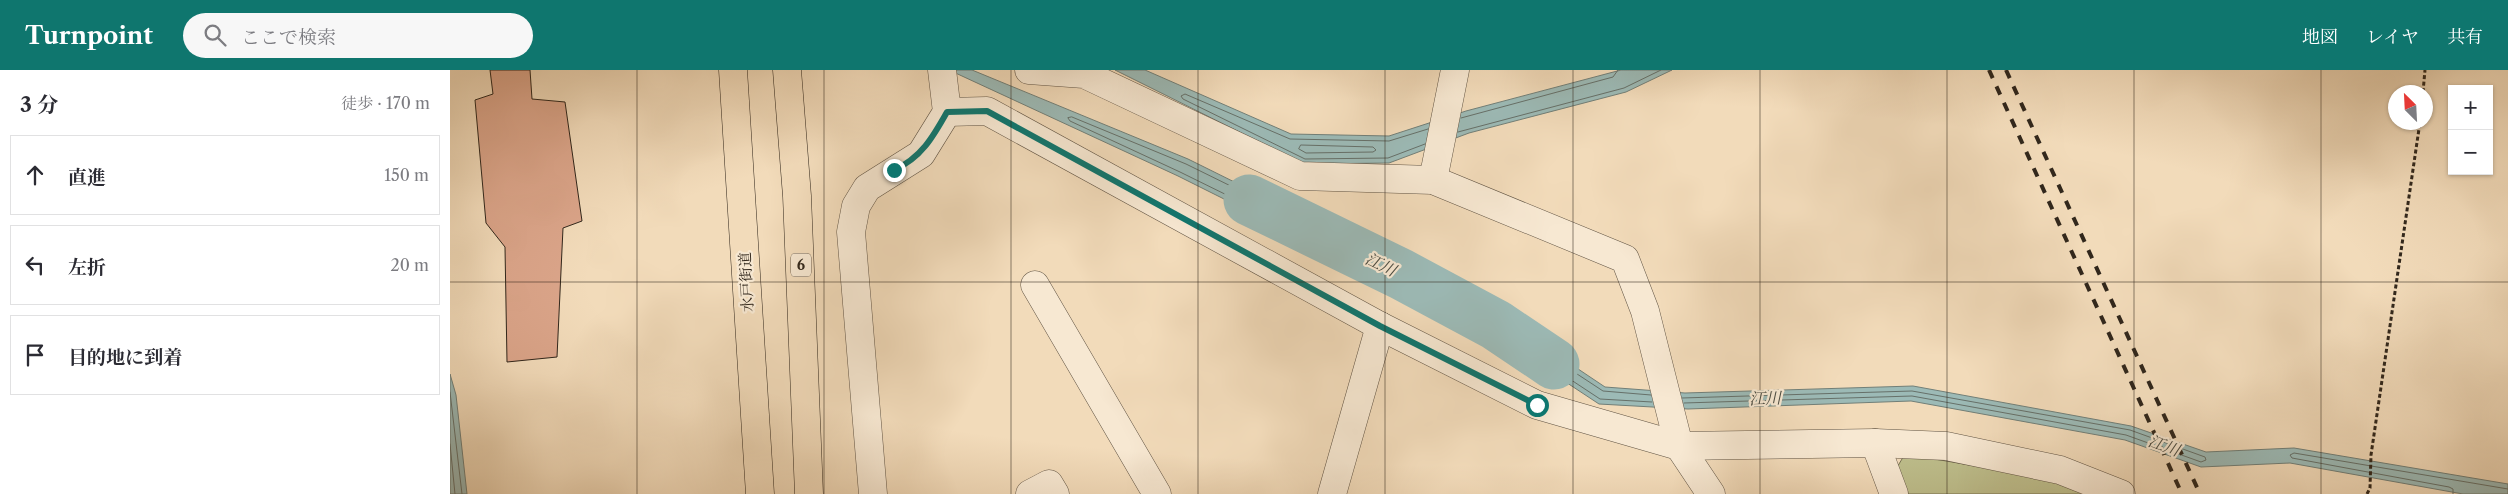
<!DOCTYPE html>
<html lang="ja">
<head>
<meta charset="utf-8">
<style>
	:root { --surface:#fff; --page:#f7f7f7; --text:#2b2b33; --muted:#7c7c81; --line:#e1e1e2; --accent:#0f766e }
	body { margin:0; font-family:"Libre Caslon Text","Noto Serif JP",serif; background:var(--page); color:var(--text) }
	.controls { position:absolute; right:15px; top:15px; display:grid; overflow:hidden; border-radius:0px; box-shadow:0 1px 4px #0004 }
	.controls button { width:45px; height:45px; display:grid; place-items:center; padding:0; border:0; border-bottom:1px solid var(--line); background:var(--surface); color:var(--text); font:25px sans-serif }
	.compass { position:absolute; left:1938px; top:15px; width:45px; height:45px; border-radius:50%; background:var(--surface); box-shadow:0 1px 4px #0004; rotate:336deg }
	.stop { position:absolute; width:15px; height:15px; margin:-11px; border:4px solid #0f766e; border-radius:50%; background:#fff }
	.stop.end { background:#0f766e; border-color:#fff; box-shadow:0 1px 5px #0008 }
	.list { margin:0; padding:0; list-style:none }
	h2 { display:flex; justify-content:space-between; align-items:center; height:65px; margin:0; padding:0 20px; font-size:21px }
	h2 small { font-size:16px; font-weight:400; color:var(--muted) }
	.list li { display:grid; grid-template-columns:32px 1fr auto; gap:15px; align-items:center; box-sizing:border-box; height:80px; margin:0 10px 10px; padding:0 10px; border:1px solid var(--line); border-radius:0px }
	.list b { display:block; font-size:19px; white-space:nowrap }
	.list em { font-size:16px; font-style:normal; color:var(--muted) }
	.icon { flex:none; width:28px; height:28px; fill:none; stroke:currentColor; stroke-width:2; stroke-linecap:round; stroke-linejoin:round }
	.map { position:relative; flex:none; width:2058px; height:424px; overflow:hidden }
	header { display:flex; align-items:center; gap:30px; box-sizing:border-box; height:70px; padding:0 25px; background:var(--accent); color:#fff }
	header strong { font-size:24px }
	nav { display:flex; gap:28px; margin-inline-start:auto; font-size:18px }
	.search { width:350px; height:45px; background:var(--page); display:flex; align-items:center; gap:12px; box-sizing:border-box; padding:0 18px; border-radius:28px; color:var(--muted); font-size:19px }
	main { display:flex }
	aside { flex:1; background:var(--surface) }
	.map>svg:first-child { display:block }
	.green { fill:#bebf8d; stroke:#787354 }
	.water { fill:#9cbab6; stroke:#717f78 }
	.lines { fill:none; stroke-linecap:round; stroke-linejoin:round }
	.shore { stroke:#667069; stroke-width:1 }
	.river { stroke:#9cbab6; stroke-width:51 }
	.building { fill:#dba58a; stroke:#31271c }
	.minor-casing { stroke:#615444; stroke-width:29 }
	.tertiary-casing { stroke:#615444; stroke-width:29 }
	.trunk-casing { stroke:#31271c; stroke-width:29 }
	.path { stroke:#31271c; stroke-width:3; stroke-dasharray:4 2.5; stroke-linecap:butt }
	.minor { stroke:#f7e8d2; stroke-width:28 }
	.tertiary { stroke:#f7e8d2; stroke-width:28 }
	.trunk { stroke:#f2dbba; stroke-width:28 }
	.rail { stroke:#31271c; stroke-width:4; stroke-dasharray:9 9; stroke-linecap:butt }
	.route { stroke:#0f766e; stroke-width:6 }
	.grid { fill:none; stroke:#31271c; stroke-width:1; stroke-opacity:0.55 }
	.labels { text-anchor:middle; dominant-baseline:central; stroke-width:4.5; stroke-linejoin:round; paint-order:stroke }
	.shield { fill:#f7e8d2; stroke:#6c6153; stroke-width:1 }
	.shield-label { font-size:14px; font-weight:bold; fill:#31271c }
	.street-label { font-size:15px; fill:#31271c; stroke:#f7e8d2 }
	.water-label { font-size:16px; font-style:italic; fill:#4c4c42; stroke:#f7e8d2 }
</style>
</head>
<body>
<header>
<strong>Turnpoint</strong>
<div class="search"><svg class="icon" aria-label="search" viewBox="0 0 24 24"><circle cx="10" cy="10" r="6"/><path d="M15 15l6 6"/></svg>ここで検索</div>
<nav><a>地図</a><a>レイヤ</a><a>共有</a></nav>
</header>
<main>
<aside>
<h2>3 分<small>徒歩 · 170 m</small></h2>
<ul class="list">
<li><svg class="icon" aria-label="ahead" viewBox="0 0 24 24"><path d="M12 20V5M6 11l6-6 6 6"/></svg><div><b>直進</b></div><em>150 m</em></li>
<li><svg class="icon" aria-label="left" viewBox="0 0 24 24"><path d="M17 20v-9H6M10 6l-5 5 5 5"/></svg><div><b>左折</b></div><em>20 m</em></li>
<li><svg class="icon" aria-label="arrive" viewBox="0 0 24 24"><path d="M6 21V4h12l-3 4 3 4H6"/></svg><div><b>目的地に到着</b></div></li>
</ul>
</aside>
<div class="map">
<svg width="2058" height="424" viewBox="0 0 2058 424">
	<rect width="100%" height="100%" fill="#f2dbba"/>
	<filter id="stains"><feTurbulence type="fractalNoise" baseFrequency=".004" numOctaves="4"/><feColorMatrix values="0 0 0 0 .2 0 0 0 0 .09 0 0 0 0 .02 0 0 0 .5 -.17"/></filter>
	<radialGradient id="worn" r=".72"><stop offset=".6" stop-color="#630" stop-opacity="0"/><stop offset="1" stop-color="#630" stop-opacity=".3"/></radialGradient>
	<path class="green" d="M1455 384 1602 409 1634 424H1455L1446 399Z"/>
	<g class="water">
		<path d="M499 0H522L738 89 867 153 858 171 728 106Z"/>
		<path d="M665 0H695L841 64 939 66 1016 41 1171 0H1222L1176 22 1019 63 939 93 854 94Z"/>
		<path d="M1052 248 1155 317 1235 323 1463 316 1681 356 1756 382 1844 378 2058 414V424H2013L1840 393 1751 397 1675 370 1461 331 1238 339 1149 334 1040 262Z"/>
		<path d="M0 304 6 325 17 424H0Z"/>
	</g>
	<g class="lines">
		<g class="shore">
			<path d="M622 47 736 94 858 154 859 158 854 163 730 102 620 51 618 48Z"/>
			<path d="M1011 48 1163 7 1168 0"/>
			<path d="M1008 62 1174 18 1211 0"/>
			<path d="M975 74 938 88 855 89 733 29 731 26 735 24 840 69 939 71 978 59"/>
			<path d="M851 75 923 77 926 80 923 82 856 83 849 79Z"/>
			<path d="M0 322 12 424"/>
			<path d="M1201 325 1153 321 1054 256 1049 259 1050 263 1150 329 1202 332"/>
			<path d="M1232 328 1462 321 1680 360 1755 387 1756 390 1751 392 1676 365 1462 326 1234 333"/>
			<path d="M0 374 5 424"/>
			<path d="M2003 424V419L1999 417 1842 388 1840 385 1844 383 2058 419"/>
		</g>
		<path class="river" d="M799 130 951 204 1046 255 1104 294"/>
	</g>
	<path class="building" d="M40 0H80L82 29 115 32 132 151 113 158 107 287 57 292 55 177 36 153 25 30 43 24Z"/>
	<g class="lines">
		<g class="minor-casing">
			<g id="minor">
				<path d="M579 0 634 4 850 106 983 110 1175 189 1195 241 1229 376"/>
				<path d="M497 42 537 41 930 256 1087 335 1229 376 1425 373 1496 376 1610 400 1671 424"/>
				<path d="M983 110 1005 0"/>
				<path d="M585 215 707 424"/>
				<path d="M1425 373 1444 424"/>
				<path d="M423 424 401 162 406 136 417 118 471 84 497 42 492 0"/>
				<path d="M580 424 599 414 605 424"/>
				<path d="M882 424 930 256"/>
			</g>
		</g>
		<g class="tertiary-casing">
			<path id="tertiary" d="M1229 376 1261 424"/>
		</g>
		<g class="trunk-casing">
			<g id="trunk">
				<path d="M283 0 310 424"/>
				<path d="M337 0 347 126 359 424"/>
			</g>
		</g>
		<g class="path">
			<path d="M1973 22 1975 0"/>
			<path d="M1917 424 1920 418 1921 385 1970 52"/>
		</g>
		<use href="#minor" class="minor"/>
		<use href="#tertiary" class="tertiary"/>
		<use href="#trunk" class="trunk"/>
		<g class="rail">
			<path d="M1539 0 1732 424"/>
			<path d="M1556 0 1750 424"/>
		</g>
	</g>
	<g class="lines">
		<path class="route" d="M444 100C471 88 483 67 497 42L537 41 930 256 1087 335"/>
	</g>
	<path class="grid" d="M187 0V424M374 0V424M561 0V424M748 0V424M935 0V424M1123 0V424M1310 0V424M1497 0V424M1684 0V424M1871 0V424M0 212H2058"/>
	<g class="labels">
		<rect class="shield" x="341" y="183.5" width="20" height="23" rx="4"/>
		<g class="shield-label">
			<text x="351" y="195">6</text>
		</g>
		<g class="street-label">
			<text transform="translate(296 212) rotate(-93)">水戸街道</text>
		</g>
		<g class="water-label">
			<text transform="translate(931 194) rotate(26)">江川</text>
			<text transform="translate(1315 328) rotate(-2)">江川</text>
			<text transform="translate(1714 375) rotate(20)">江川</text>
		</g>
	</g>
	<rect width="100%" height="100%" filter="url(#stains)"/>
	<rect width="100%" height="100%" fill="url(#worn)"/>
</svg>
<div class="controls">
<button>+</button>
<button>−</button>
</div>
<svg class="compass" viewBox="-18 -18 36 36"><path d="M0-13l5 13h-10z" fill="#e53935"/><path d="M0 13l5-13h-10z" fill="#7c7c81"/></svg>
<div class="stop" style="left:1087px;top:335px"></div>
<div class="stop end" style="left:444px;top:100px"></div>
</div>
</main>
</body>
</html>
